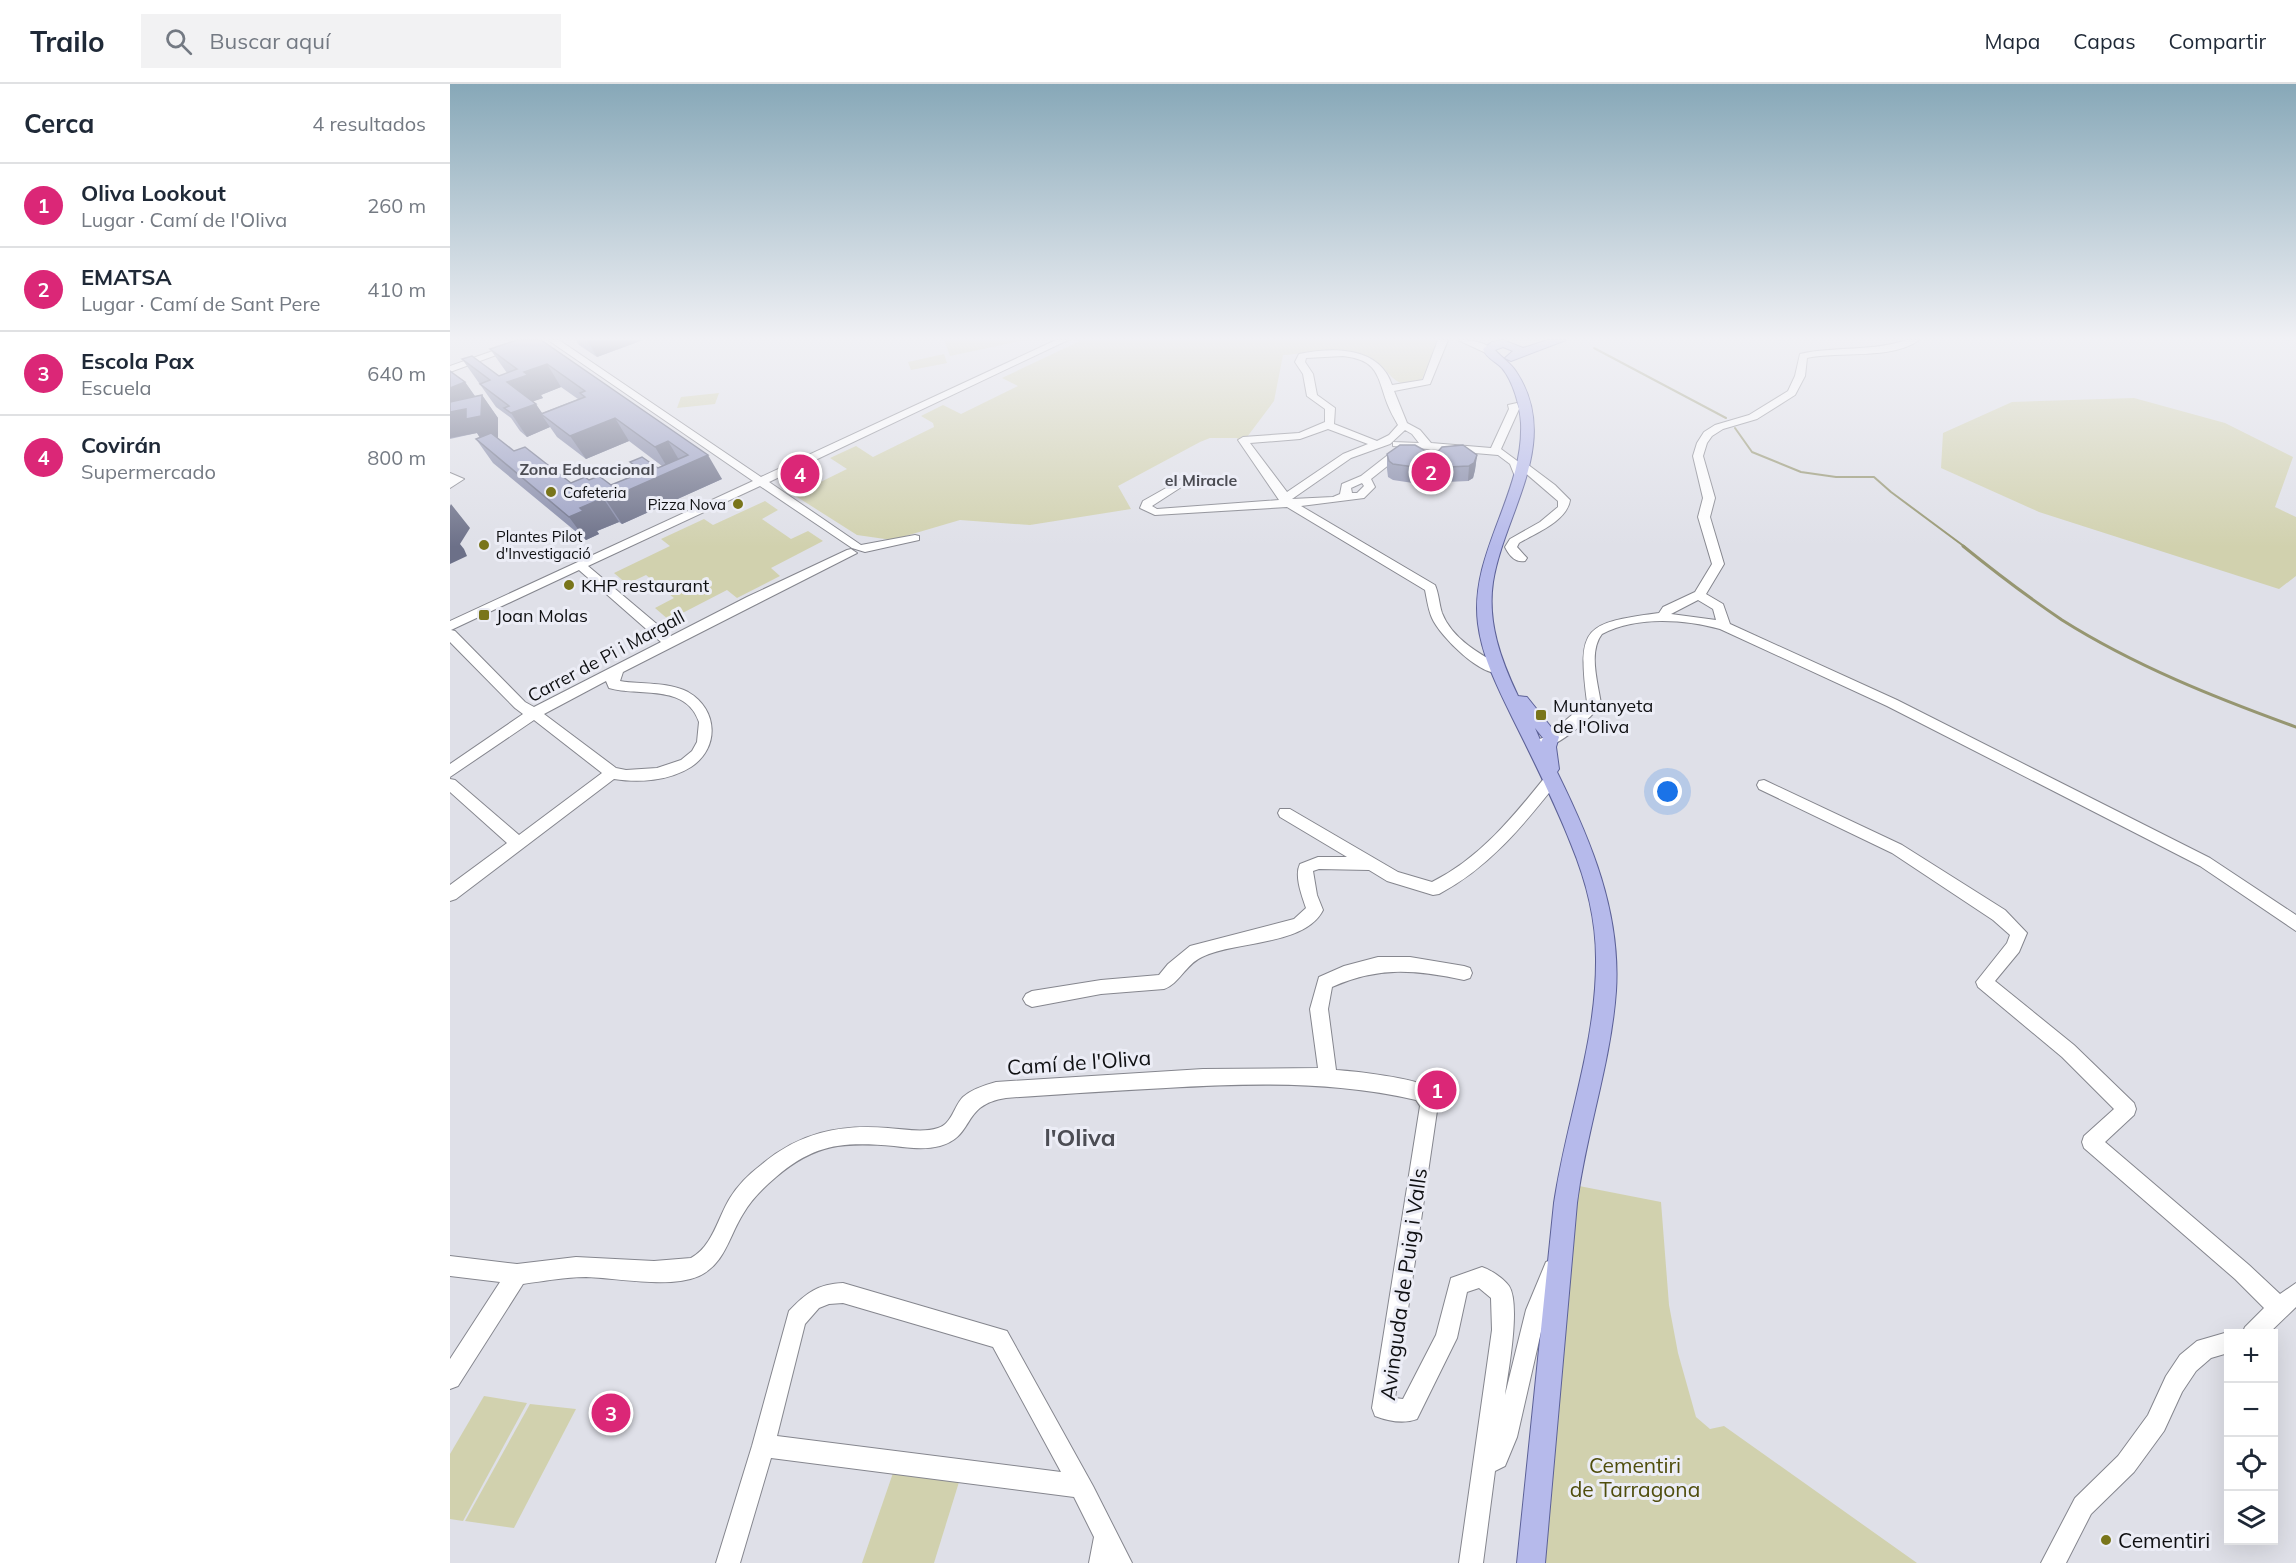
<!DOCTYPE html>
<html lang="es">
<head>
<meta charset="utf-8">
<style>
	:root { --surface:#fff; --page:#f2f2f3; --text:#1f2937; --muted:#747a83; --line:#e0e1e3; --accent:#db2777 }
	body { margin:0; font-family:Mulish,sans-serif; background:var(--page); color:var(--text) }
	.controls { position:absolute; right:18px; bottom:18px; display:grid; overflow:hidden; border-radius:0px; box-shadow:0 6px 24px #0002 }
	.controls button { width:54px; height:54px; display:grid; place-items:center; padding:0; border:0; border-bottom:2px solid var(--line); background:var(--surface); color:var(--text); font:30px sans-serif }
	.you { position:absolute; left:1218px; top:708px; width:21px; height:21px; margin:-15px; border:4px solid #fff; border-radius:50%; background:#1a73e8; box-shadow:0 0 0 9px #1a73e833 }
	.badge { display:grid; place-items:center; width:39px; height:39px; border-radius:50%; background:var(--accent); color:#fff; font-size:20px; font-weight:700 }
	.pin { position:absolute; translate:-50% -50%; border:3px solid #fff; box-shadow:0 2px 6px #0006 }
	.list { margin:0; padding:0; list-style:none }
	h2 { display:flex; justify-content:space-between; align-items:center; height:78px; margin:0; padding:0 24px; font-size:26px }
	h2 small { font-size:20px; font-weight:400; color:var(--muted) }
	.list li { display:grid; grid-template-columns:39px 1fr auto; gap:18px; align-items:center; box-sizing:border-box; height:84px; padding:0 24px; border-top:2px solid var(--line) }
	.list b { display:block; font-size:22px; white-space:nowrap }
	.list p { margin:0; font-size:20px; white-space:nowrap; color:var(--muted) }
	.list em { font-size:20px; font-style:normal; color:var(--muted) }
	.icon { flex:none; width:33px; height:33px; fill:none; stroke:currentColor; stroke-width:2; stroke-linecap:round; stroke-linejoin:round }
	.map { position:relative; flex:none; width:1846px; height:1479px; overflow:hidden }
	header { display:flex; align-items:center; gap:36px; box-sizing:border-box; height:84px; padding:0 30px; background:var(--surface); border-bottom:2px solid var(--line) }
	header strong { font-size:28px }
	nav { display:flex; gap:33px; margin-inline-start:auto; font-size:21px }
	.search { width:420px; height:54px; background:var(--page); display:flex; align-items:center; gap:15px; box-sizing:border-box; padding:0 21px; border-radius:0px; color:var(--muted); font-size:22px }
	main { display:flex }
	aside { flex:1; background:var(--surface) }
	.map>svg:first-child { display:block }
	.green { fill:#d1d1ae }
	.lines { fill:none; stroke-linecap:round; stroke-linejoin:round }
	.stream-far1 { stroke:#969671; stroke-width:2 }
	.stream { stroke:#969671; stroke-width:3 }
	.minor-casing { stroke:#85868e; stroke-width:2 }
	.major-casing { stroke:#5c6197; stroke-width:2 }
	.minor { fill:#fff; fill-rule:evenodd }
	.major { fill:#b6baeb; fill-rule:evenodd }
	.wall { fill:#858aa8; fill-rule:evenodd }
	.shaded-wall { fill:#6c7088 }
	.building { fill:#9ba0c3; stroke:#6c7088; stroke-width:1.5 }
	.poi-dot { fill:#79751a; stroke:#ecedf6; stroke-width:2 }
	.labels { text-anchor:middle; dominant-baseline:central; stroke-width:6; stroke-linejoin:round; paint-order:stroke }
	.far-poi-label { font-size:15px; fill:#0f1012; stroke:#ecedf6; text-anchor:start }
	.far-neighbourhood-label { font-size:16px; font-weight:bold; fill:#4c4d54; stroke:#ecedf6 }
	.poi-label { font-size:18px; fill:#0f1012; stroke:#ecedf6; text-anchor:start }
	.street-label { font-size:18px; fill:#0f1012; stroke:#ecedf6 }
	.near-street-label { font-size:21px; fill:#0f1012; stroke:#ecedf6 }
	.near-park-label { font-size:21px; fill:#4f4d0c; stroke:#ecedf6 }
	.near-poi-label { font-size:21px; fill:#0f1012; stroke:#ecedf6; text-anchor:start }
	.near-neighbourhood-label { font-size:24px; font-weight:bold; fill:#4c4d54; stroke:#ecedf6 }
</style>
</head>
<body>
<header>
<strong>Trailo</strong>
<div class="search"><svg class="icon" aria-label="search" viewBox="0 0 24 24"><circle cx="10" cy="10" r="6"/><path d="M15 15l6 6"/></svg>Buscar aquí</div>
<nav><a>Mapa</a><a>Capas</a><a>Compartir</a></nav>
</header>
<main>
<aside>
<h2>Cerca<small>4 resultados</small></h2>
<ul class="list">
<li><span class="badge">1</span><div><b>Oliva Lookout</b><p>Lugar · Camí de l'Oliva</p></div><em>260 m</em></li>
<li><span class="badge">2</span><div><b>EMATSA</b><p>Lugar · Camí de Sant Pere</p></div><em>410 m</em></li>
<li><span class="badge">3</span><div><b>Escola Pax</b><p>Escuela</p></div><em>640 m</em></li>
<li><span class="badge">4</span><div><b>Covirán</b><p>Supermercado</p></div><em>800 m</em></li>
</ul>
</aside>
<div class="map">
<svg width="1846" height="1479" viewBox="0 0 1846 1479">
	<rect width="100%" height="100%" fill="#dfe0e8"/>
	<g class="green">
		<path d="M494 256H575L500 272Z"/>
		<path d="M632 256H988L972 295C943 312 940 281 918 273 892 263 859 269 833 271L824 317 797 353 789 356 787 354H760L750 358 668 402 681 425 580 441 510 436 442 456 407 451 344 411 397 385 380 374 406 362 423 373 484 343 483 339 471 332 493 321 511 330 568 302 552 294Z"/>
		<path d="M494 270 497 279 461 286 458 278Z"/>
		<path d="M269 309 265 320 227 324 231 313Z"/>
		<path d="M1684 314 1775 339 1843 373 1825 423 1846 433V492L1829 505 1589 428 1491 384 1493 349 1562 318Z"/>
		<path d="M315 417 328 426 312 435 341 455 358 447 373 457 321 484 330 492 287 514 277 506 219 536 205 524 224 514 196 491 177 500 164 489 220 462 211 455 254 435 263 441Z"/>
		<path d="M1124 1101 1211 1118 1219 1221 1228 1269 1246 1333 1260 1345 1274 1342 1467 1479H1092Z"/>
		<path d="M34 1312 77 1319 13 1437 0 1435V1370Z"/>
		<path d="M80 1320 126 1325 64 1444 15 1437Z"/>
		<path d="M443 1389 509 1398 484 1479H412Z"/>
	</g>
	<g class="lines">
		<g class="stream-far1">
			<path d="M1144 264 1276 334"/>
			<path d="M1285 344 1302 368 1351 388 1386 393H1424L1441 408 1515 463"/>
		</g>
		<path class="stream" d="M1513 462C1545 488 1578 513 1612 536 1685 582 1766 614 1846 643"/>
		<g class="minor-casing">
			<g id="minor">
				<path d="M74 256H87L0 288V282Z"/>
				<path d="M98 256H109L311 393 606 256H618L319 398 411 461 465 451 469 452V456L415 468 402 464 310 402 138 482 221 552 297 513 397 466 401 465 407 469 173 588 170 597C193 601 216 597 238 608 268 625 270 664 241 683 219 697 189 699 164 695L6 815 0 817V801L57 759 0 708V695L5 696 69 751 152 689 84 636 0 693V680L73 630 65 624 0 558V537L303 397ZM129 486 211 558 84 623 75 618 5 547 1 546ZM156 597 159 604C189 613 236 599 249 638L247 658 242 667 231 676 207 684 176 686 166 684 94 630Z"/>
				<path d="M988 256H998L980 300 944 307 957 339 970 346 981 359 1041 364 1059 325 1058 321 1067 319 1069 325 1051 365 1070 379 1077 380 1105 401 1120 416C1117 437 1086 449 1069 459L1067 463 1077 474 1075 477C1065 479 1059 471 1055 463L1060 455 1090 438 1108 423V417L1073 387 1074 395H1066L1060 380 1048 371 943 362V358L969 359 962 350 955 346 940 360 901 374 842 415 883 413 890 410 892 400 911 392 943 367 959 366V370L950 372 921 395 925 403 914 414 851 422 985 501C989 510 989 520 992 529 1002 555 1031 571 1054 583L1056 586 1054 589C1032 595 990 552 982 534 978 525 977 515 975 506L837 423 705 431 690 424 693 417 732 395 736 396V400L702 422 707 425 829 416 788 356 793 353 849 349 875 338V325L857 312 853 290 845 278 849 270C883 263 929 262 942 301L973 296ZM893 272C928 276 927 291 937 319 940 327 944 334 948 341L939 351 927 357 884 340 885 324 867 311 863 290 855 278 856 274ZM878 345 918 360 893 370 837 408 800 359 850 355ZM912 399 914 402 907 409H902L901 404Z"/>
				<path d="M1008 256C1021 256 1034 257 1044 267L1036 269Z"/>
				<path d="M1456 256H1469C1443 276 1389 267 1357 274L1355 292 1345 311 1307 335 1273 345 1262 352 1257 359 1253 372 1265 414 1260 433 1274 480 1256 510 1273 520 1280 540 1447 616 1760 774 1846 831V847L1750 782 1437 622 1270 545C1234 535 1186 532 1152 550 1138 568 1148 599 1151 620 1142 634 1102 669 1086 664L1084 660 1086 656 1096 653 1137 618C1127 542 1135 539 1209 529L1213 523 1245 508 1262 480 1248 433 1253 414 1243 372 1247 359 1254 348 1265 341 1299 331 1338 307 1345 292 1350 270C1384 262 1422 268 1456 256ZM1248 516 1263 525 1266 536 1221 530Z"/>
				<path d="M0 389 14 395 0 404Z"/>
				<path d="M1101 691 1108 696 1106 700C1072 743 1038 784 989 810L983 811 937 797 919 786 869 785 863 787 867 811 873 826C855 862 785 857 752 873 736 880 729 900 714 905L651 910 582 923 576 920 573 915 576 910 582 907 651 896 709 891 718 880 740 862 844 835 856 824C852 812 844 792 850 780L868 773H897L830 733 828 729 830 725H840L948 788 982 798C1030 774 1063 733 1096 692Z"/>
				<path d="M1314 696 1452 761 1555 826 1577 849 1569 868 1545 897 1624 961 1684 1019 1686 1025 1684 1031 1655 1058 1799 1181 1830 1210 1846 1199V1223L1818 1250H1792L1795 1243 1814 1224 1785 1195 1634 1064 1632 1058 1634 1052 1664 1025 1612 973 1528 903 1526 898 1557 859 1560 851 1543 836 1442 769 1309 705 1307 701 1309 697Z"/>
				<path d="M928 873H960L1014 882 1020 884 1022 889 1020 894 1014 896C965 886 930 882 882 903L878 925 886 986C903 987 968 994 979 1004 983 1007 986 1015 988 1020L945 1314 953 1315 986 1251 1001 1194 1032 1183C1041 1186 1053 1194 1059 1202 1071 1220 1058 1289 1055 1311L1076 1226 1096 1178 1103 1175 1110 1178 1113 1185 1096 1226 1067 1353 1055 1382 1045 1387 1033 1479H1009L1042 1246 1041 1214 1029 1204 1017 1208 1007 1254 967 1335C954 1340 938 1337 925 1332L922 1324 970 1022 966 1016C883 997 801 999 716 1004 663 1007 609 1010 556 1014 510 1021 526 1052 490 1062 475 1066 459 1064 444 1062 394 1058 366 1059 326 1093 313 1104 301 1116 293 1130 279 1152 275 1180 249 1192 219 1205 169 1194 136 1193 115 1193 94 1197 73 1200L8 1302 0 1305V1275L50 1198 0 1192V1172L67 1180 126 1173 204 1177 241 1174C263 1162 268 1133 280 1114 288 1101 299 1090 311 1081 349 1049 389 1040 438 1044 454 1045 473 1049 488 1044 502 1040 504 1022 513 1013 522 1005 535 1001 546 998L753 985 868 984 860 925 869 893 894 882Z"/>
				<path d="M393 1199 557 1247 643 1402 682 1479H639L644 1453 624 1413 321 1374 290 1479H266L302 1362 339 1227C356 1209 368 1200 393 1199ZM393 1219 543 1263 611 1388 327 1352 355 1240 369 1224 379 1220Z"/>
				<path d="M1778 1248 1781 1250H1778V1269L1761 1274 1746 1287 1732 1308 1714 1347 1684 1388 1641 1430 1616 1479H1591L1625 1414 1668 1372 1698 1331 1716 1292 1730 1271 1747 1257Z"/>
			</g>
		</g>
		<g class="major-casing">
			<path id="major" d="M1053 256 1073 264 1098 256H1116L1061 277 1055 274 1063 267 1053 263 1045 266C1052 274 1061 279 1067 289 1112 359 1054 429 1043 498 1037 539 1051 576 1068 612L1077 613 1109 653 1106 663 1109 685 1107 688C1141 757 1171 828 1166 907 1161 979 1136 1048 1127 1119L1095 1479H1067L1104 1119C1116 1037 1147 958 1146 874 1146 836 1136 796 1121 760 1104 717 1083 675 1062 633 1048 604 1032 573 1028 540 1019 469 1074 410 1071 339 1070 322 1063 297 1052 284 1045 277 1036 274 1033 265L1042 258ZM1085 644 1093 654 1091 658Z"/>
		</g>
		<use href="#minor" class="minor"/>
		<use href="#major" class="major"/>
	</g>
	<g class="wall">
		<path d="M91 256 272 395 172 440 169 438 147 447 149 450 136 456 43 379 26 355 30 354 27 349 0 355V287L15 298 25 312 32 311 48 334V355L64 367 121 399 139 396 161 401 187 390 180 378 208 384 212 382 179 357 136 375 107 353 100 343 77 353 70 347 61 334 46 323 12 275 49 292 57 289 40 265ZM111 303 128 315 92 329 83 317 93 314 91 311Z"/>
		<path d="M126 256H193L147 273 129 261Z"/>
		<path d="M937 370 980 386 975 394 963 399 943 396 938 393 937 385Z"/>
		<path d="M1027 371 1025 386 1023 394 1018 397 997 398 982 389 983 373Z"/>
	</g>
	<g class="shaded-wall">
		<path d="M137 256H193L147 273Z"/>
		<path d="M97 280 111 303 91 311 93 314 73 321 57 298 74 288Z"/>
		<path d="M15 298 31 321 32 311 48 334V355L33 358 27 349 0 354V304Z"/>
		<path d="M86 320 94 332 91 330 100 343 77 353 61 329Z"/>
		<path d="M165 334 179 357 136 375 120 352Z"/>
		<path d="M218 357 232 381 219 386 205 363Z"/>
		<path d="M981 370 980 386 975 394 963 399 964 383Z"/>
		<path d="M258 371 272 395 172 440 156 416Z"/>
		<path d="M1027 371 1025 386 1023 394 1018 397 1019 382Z"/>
		<path d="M153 414 169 438 147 447 149 450 136 456 119 433 130 424Z"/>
		<path d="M1 420 20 444 10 460 14 465 17 472 0 480V422Z"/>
	</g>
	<g class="building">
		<path d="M67 256H91L258 371 156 416 153 414 130 424 133 427 119 433 26 355 41 349 64 367 75 363 121 399 135 393 139 396 149 392 161 401 193 388 180 378 192 373 208 384 238 371 218 357 205 363 165 334 120 352 91 330 135 313 130 309 135 307 97 280 74 288 78 291 57 298 86 320 61 329 54 324 59 322 30 300 40 296 12 275 22 272 49 292 67 285 40 265Z"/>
		<path d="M0 287 15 298 0 304Z"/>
		<path d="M32 311 31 332 16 335V325L0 328V318Z"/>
		<path d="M950 361H965L981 370 975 378 964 383 943 380 939 377 937 370Z"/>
		<path d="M1013 361 1027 371 1024 379 1019 382 998 383 983 373 992 363Z"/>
	</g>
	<linearGradient id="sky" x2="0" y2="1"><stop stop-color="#87a8b8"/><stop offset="0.55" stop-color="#f1f1f5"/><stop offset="1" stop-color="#f1f1f5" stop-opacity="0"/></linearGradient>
	<rect width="1846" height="463" fill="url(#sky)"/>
	<g class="poi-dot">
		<circle cx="101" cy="408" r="6"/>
		<circle cx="288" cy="420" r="6"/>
		<circle cx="34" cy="461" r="6"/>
		<circle cx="119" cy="501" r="6"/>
		<rect x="28" y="525" width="12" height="12" rx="3"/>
		<rect x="1085" y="625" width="12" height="12" rx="3"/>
		<circle cx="1656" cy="1456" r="6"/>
	</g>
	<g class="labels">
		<g class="far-poi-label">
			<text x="113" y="408">Cafeteria</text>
			<text x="276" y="420" text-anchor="end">Pizza Nova</text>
			<text x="46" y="452">Plantes Pilot<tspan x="46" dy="17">d'Investigació</tspan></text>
		</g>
		<g class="far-neighbourhood-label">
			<text x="137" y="385">Zona Educacional</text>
			<text x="751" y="396">el Miracle</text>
		</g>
		<g class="poi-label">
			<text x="131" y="501">KHP restaurant</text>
			<text x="46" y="531">Joan Molas</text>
			<text x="1103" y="621">Muntanyeta<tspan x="1103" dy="21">de l'Oliva</tspan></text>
		</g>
		<g class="street-label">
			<text transform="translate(156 572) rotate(-28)">Carrer de Pi i Margall</text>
		</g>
		<g class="near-street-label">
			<text transform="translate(629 978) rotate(-4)">Camí de l'Oliva</text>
			<text transform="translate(953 1200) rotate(-82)">Avinguda de Puig i Valls</text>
		</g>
		<g class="near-park-label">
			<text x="1185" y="1381">Cementiri<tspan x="1185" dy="24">de Tarragona</tspan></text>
		</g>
		<g class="near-poi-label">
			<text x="1668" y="1456">Cementiri</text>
		</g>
		<g class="near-neighbourhood-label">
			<text x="630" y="1053">l'Oliva</text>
		</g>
	</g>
</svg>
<div class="controls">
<button>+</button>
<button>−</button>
<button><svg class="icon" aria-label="locate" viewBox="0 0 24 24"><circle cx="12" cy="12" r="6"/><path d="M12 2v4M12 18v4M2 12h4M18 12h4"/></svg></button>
<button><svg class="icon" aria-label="layers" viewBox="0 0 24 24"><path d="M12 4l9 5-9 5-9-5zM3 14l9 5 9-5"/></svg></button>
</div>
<div class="you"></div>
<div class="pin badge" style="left:987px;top:1006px">1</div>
<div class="pin badge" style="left:981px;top:388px">2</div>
<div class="pin badge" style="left:161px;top:1329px">3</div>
<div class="pin badge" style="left:350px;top:390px">4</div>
</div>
</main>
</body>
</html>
